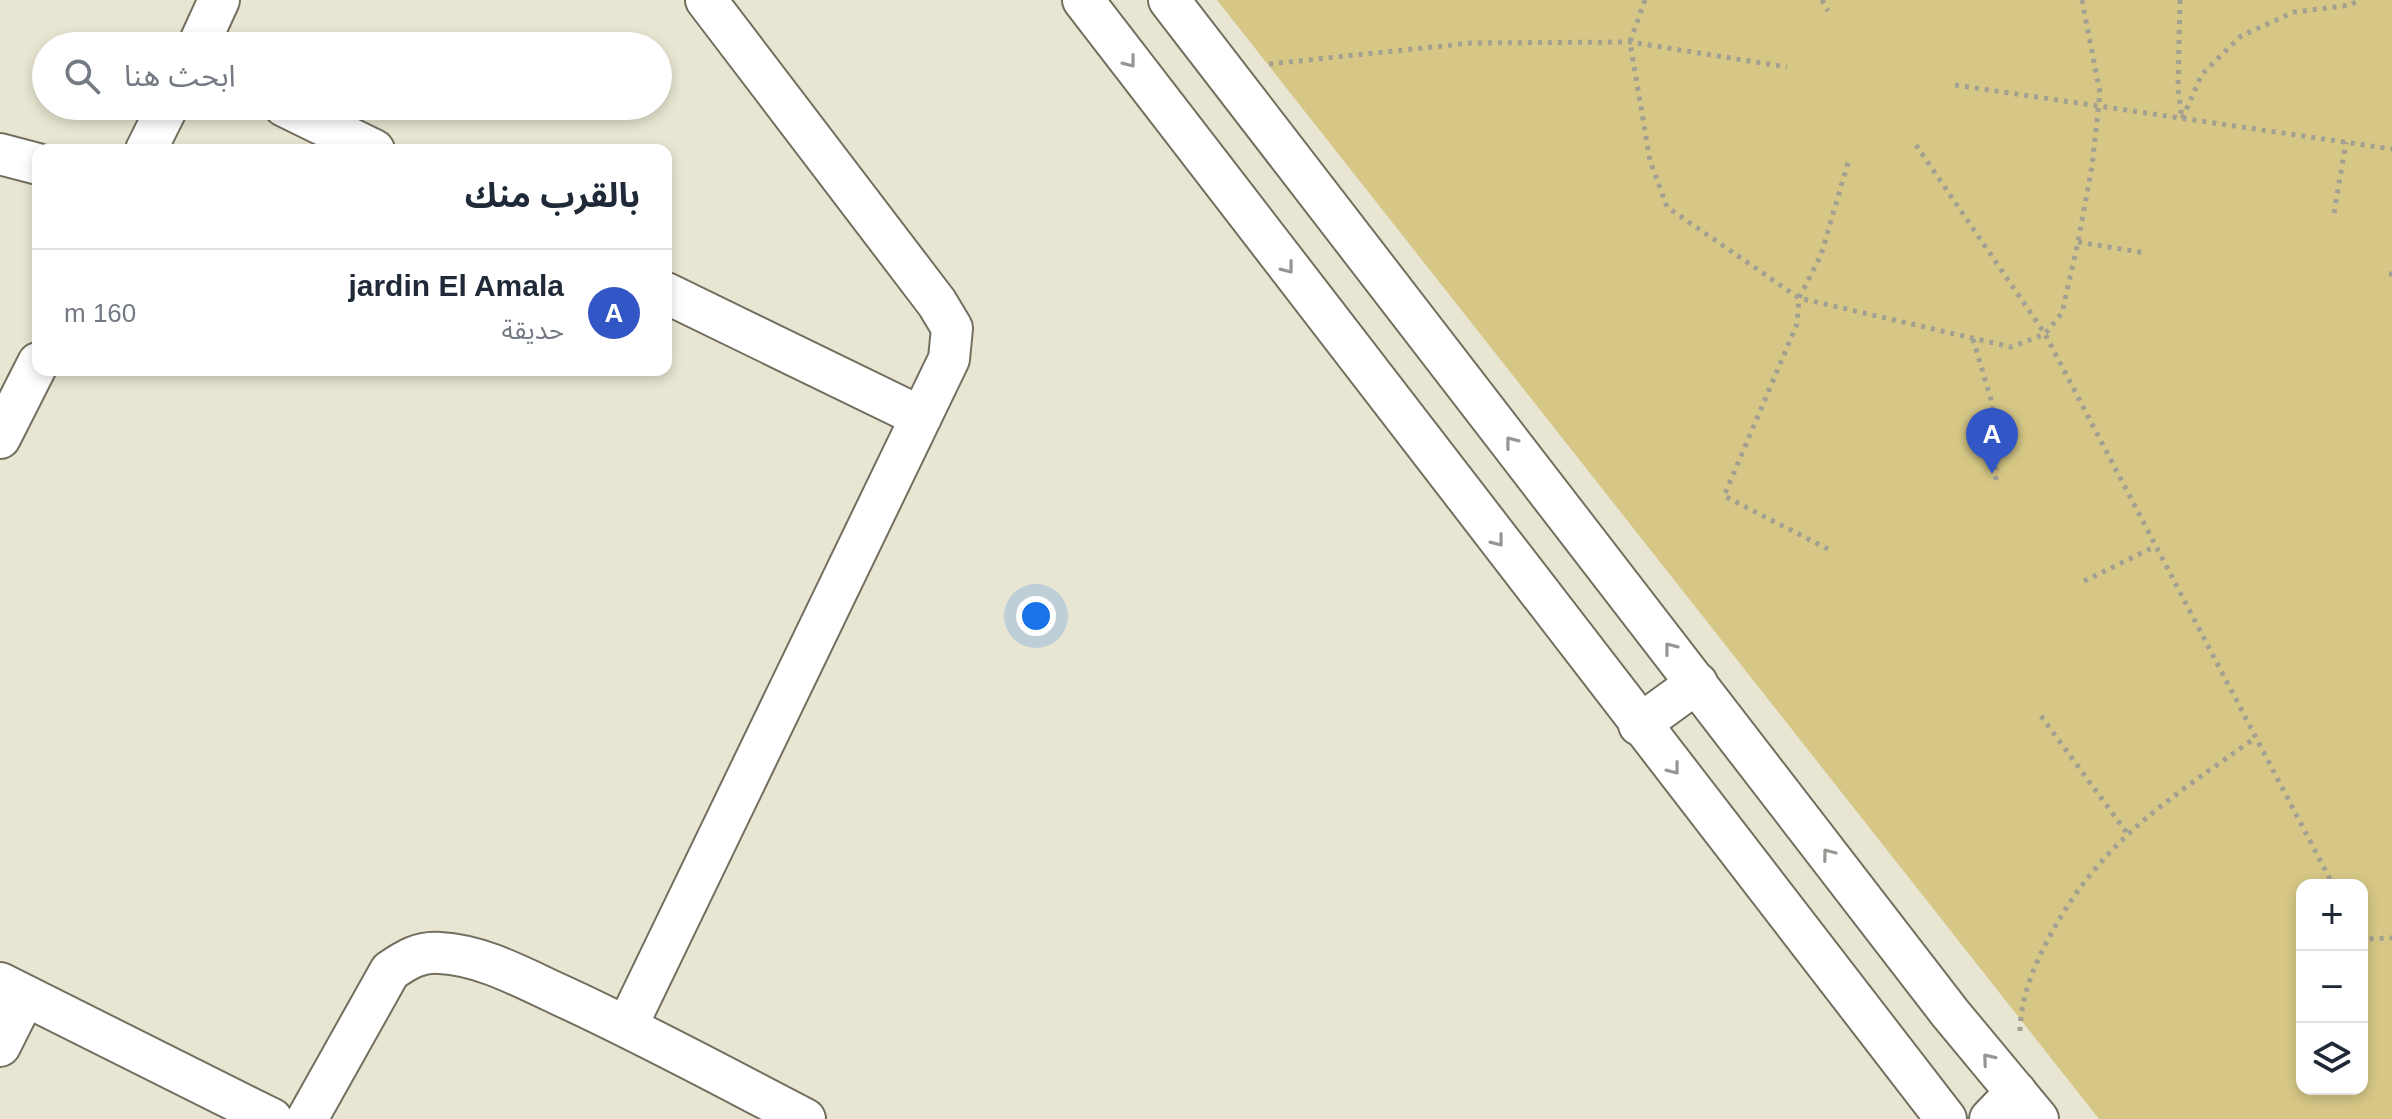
<!DOCTYPE html>
<html lang="ar">
<head>
<meta charset="utf-8">
<style>
	:root { --surface:#fff; --page:#f2f2f3; --text:#1f2937; --muted:#747a83; --line:#e0e1e3; --accent:#3256c6 }
	body { margin:0; font-family:Arial,"Noto Sans Arabic",sans-serif; background:var(--page); color:var(--text); direction:rtl }
	.controls { position:absolute; right:24px; bottom:24px; display:grid; overflow:hidden; border-radius:16px; box-shadow:0 4px 12px #0003 }
	.controls button { width:72px; height:72px; display:grid; place-items:center; padding:0; border:0; border-bottom:2px solid var(--line); background:var(--surface); color:var(--text); font:40px sans-serif }
	.you { position:absolute; left:1036px; top:616px; width:28px; height:28px; margin:-20px; border:6px solid #fff; border-radius:50%; background:#1a73e8; box-shadow:0 0 0 12px #1a73e833 }
	.badge { display:grid; place-items:center; width:52px; height:52px; border-radius:50%; background:var(--accent); color:#fff; font-size:26px; font-weight:700 }
	.pin { position:absolute; translate:-50% -66px; filter:drop-shadow(0 2px 4px #0008) }
	.pin::after { content:''; position:absolute; top:42px; width:28px; height:24px; background:inherit; clip-path:polygon(0 0,100% 0,50% 100%) }
	.list { margin:0; padding:0; list-style:none }
	h2 { display:flex; justify-content:space-between; align-items:center; height:104px; margin:0; padding:0 32px; font-size:34px }
	h2 small { font-size:26px; font-weight:400; color:var(--muted) }
	.list li { display:grid; grid-template-columns:52px 1fr auto; gap:24px; align-items:center; box-sizing:border-box; height:128px; padding:0 32px; border-top:2px solid var(--line) }
	.list b { display:block; font-size:30px; white-space:nowrap }
	.list p { margin:0; font-size:26px; white-space:nowrap; color:var(--muted) }
	.list em { font-size:26px; font-style:normal; color:var(--muted) }
	.icon { flex:none; width:44px; height:44px; fill:none; stroke:currentColor; stroke-width:2; stroke-linecap:round; stroke-linejoin:round }
	.map { position:relative; flex:none; width:2392px; height:1119px; overflow:hidden; direction:ltr }
	.search { position:absolute; background:var(--surface); box-shadow:0 4px 12px #0003; left:32px; top:32px; width:640px; height:88px; display:flex; align-items:center; gap:20px; box-sizing:border-box; padding:0 28px; border-radius:44px; color:var(--muted); font-size:30px }
	.panel { position:absolute; background:var(--surface); box-shadow:0 4px 12px #0003; left:32px; top:144px; width:640px; height:232px; border-radius:16px; direction:rtl }
	.map>svg:first-child { display:block }
	.park { fill:#d6c786; fill-rule:evenodd }
	.lines { fill:none; stroke-linecap:round; stroke-linejoin:round }
	.minor-casing { stroke:#736f5f; stroke-width:44 }
	.path { stroke:#a3a092; stroke-width:5; stroke-dasharray:4 6; stroke-linecap:butt }
	.minor { stroke:#fff; stroke-width:40 }
	.oneway { stroke:#989693 }
</style>
</head>
<body>
<div class="map">
<svg width="2392" height="1119" viewBox="0 0 2392 1119">
	<rect width="100%" height="100%" fill="#e8e5d2"/>
	<path class="park" d="M1217 0H2392V1119H2099ZM2302 885H2362V1089H2302Z"/>
	<g class="lines">
		<g class="minor-casing">
			<g id="minor">
				<path d="M1083 0 1946 1119"/>
				<path d="M1169 0 1950 1013 2038 1119"/>
				<path d="M198 46 219 0"/>
				<path d="M284 106 374 150"/>
				<path d="M146 150 168 106"/>
				<path d="M0 154 38 164"/>
				<path d="M666 293 921 417"/>
				<path d="M0 438 38 363"/>
				<path d="M1639 725 1697 683"/>
				<path d="M0 983 272 1119"/>
				<path d="M627 1026 949 359 952 328 937 303 706 0"/>
				<path d="M0 1046 25 996"/>
				<path d="M307 1119 390 971C406 960 420 951 440 953 482 955 523 978 560 995 643 1033 724 1077 805 1119"/>
				<path d="M1990 1119 2016 1092"/>
			</g>
		</g>
		<g class="path">
			<path d="M1645 0 1630 42 1650 161 1667 207 1799 298 2011 347 2045 334 2062 313 2078 242 2092 166 2100 93 2082 0"/>
			<path d="M1822 0 1828 11"/>
			<path d="M2180 0 2178 88 2182 119 2202 74 2241 36 2294 12 2350 5 2360 0"/>
			<path d="M1269 64 1471 43 1630 42 1787 67"/>
			<path d="M1955 85 2392 149"/>
			<path d="M1916 145 2045 334 2333 885"/>
			<path d="M2334 213 2346 142"/>
			<path d="M2078 242 2146 253"/>
			<path d="M2389 274H2392"/>
			<path d="M1973 339 1992 403 1996 482"/>
			<path d="M1828 549 1724 496 1797 324 1799 298 1821 255 1849 159"/>
			<path d="M2084 581 2156 546"/>
			<path d="M2041 716 2127 833"/>
			<path d="M2362 934 2366 939 2392 938"/>
			<path d="M2020 1031C2021 995 2035 963 2052 932 2103 839 2171 798 2255 738"/>
		</g>
		<use href="#minor" class="minor"/>
	</g>
	<defs><path id="oneway-chevron" d="M-2-3.5L2.5 0L-2 3.5" fill="none" stroke-width="1.6" stroke-linecap="round" stroke-linejoin="round" transform="scale(2)"/></defs>
	<g class="oneway">
		<use href="#oneway-chevron" transform="translate(1130 62) rotate(52)"/>
		<use href="#oneway-chevron" transform="translate(1288 268) rotate(52)"/>
		<use href="#oneway-chevron" transform="translate(1511 442) rotate(-128)"/>
		<use href="#oneway-chevron" transform="translate(1498 541) rotate(52)"/>
		<use href="#oneway-chevron" transform="translate(1670 648) rotate(-128)"/>
		<use href="#oneway-chevron" transform="translate(1674 769) rotate(52)"/>
		<use href="#oneway-chevron" transform="translate(1828 854) rotate(-127)"/>
		<use href="#oneway-chevron" transform="translate(1988 1059) rotate(-130)"/>
	</g>
</svg>
<div class="controls">
<button>+</button>
<button>−</button>
<button><svg class="icon" aria-label="layers" viewBox="0 0 24 24"><path d="M12 4l9 5-9 5-9-5zM3 14l9 5 9-5"/></svg></button>
</div>
<div class="you"></div>
<div class="pin badge" style="left:1992px;top:474px">A</div>
<div class="search"><svg class="icon" aria-label="search" viewBox="0 0 24 24"><circle cx="10" cy="10" r="6"/><path d="M15 15l6 6"/></svg>ابحث هنا</div>
<section class="panel">
<h2>بالقرب منك<small></small></h2>
<ul class="list">
<li><span class="badge">A</span><div><b>jardin El Amala</b><p>حديقة</p></div><em>160 m</em></li>
</ul>
</section>
</div>
</body>
</html>
